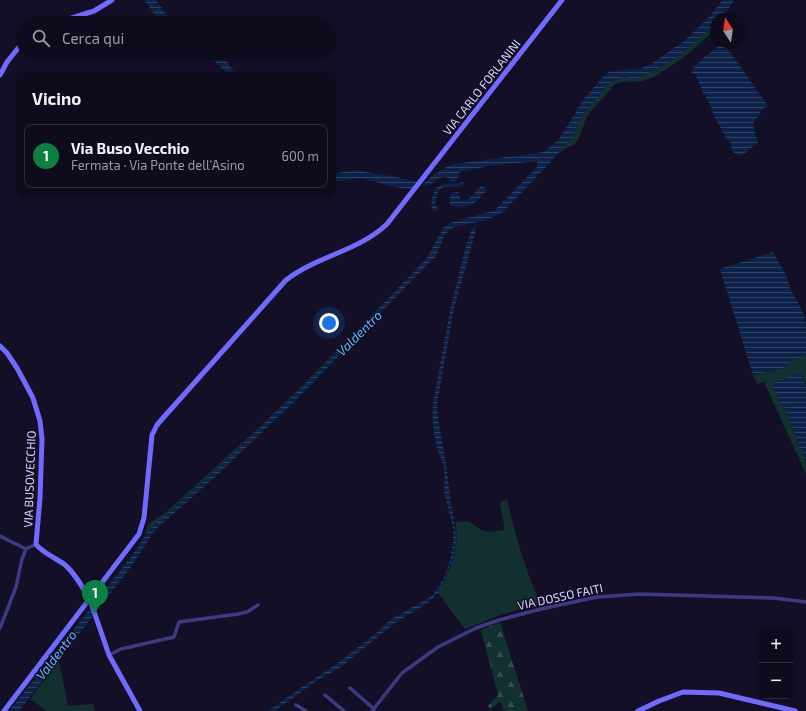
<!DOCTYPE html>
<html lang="it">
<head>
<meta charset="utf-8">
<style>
	:root { --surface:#0e0b1c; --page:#171425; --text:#f1f3f6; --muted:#9b9ba3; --line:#2e2b3b; --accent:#0b8043 }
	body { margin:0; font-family:"Exo 2",sans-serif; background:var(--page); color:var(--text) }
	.controls { position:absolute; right:12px; bottom:12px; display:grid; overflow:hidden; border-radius:8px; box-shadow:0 1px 3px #0004 }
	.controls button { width:36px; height:36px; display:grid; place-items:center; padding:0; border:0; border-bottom:1px solid var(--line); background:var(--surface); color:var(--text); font:20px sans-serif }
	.compass { position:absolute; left:710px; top:12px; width:36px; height:36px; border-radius:50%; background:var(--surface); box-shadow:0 1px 3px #0004; rotate:347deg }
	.you { position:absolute; left:329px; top:323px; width:14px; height:14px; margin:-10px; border:3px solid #fff; border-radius:50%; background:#1a73e8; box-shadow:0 0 0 6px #1a73e833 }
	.badge { display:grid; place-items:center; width:26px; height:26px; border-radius:50%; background:var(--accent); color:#fff; font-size:13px; font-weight:700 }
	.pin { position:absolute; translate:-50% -33px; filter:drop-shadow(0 1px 2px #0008) }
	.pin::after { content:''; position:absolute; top:21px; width:14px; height:12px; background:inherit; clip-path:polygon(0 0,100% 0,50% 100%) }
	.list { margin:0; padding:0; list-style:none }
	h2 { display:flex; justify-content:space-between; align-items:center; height:52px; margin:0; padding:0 16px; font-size:17px }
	h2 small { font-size:13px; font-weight:400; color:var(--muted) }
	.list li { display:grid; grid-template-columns:26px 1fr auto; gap:12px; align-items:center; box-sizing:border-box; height:64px; margin:0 8px 8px; padding:0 8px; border:1px solid var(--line); border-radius:8px }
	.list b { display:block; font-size:15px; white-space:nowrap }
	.list p { margin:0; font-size:13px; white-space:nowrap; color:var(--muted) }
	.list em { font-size:13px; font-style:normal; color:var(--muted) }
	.icon { flex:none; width:22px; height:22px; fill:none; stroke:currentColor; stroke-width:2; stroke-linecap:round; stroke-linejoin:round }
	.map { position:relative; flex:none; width:806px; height:711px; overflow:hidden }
	.search { position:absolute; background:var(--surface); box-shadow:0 1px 3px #0004; left:16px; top:16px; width:320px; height:44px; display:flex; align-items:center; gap:10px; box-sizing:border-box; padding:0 14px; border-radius:22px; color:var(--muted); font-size:15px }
	.panel { position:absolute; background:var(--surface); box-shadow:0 1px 3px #0004; left:16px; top:72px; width:320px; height:124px; border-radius:8px }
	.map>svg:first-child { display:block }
	.green { fill:#12302f }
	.forest { fill:url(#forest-firs) }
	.water { fill:url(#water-rules) }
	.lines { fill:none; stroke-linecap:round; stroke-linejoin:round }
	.stream { stroke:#0c2248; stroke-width:1 }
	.street { stroke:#3d3a85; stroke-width:3.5 }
	.secondary { stroke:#6f6bff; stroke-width:5 }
	.labels { text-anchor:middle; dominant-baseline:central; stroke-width:3; stroke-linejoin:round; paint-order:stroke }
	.street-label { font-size:12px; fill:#d9d4ff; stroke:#130f26 }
	.water-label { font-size:13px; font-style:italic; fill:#62b6ff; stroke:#130f26 }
</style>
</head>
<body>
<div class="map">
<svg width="806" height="711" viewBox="0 0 806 711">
	<defs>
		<pattern id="forest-firs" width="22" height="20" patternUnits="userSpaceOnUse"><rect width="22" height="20" fill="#12302f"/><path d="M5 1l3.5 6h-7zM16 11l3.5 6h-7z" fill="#344d4e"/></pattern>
		<pattern id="water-rules" width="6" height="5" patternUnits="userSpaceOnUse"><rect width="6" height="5" fill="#0c2248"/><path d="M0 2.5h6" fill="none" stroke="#2f4163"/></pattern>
	</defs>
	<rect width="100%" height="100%" fill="#130f26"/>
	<g class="green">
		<path d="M716 23V29L689 53 674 64 654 77 642 81 622 82 615 84 587 116 578 140 574 145 568 147 555 156 565 145 573 138 576 128 585 111 601 94 606 86 618 79 624 77 636 79 670 62 686 50Z"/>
		<path d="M354 332 317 372 237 450 150 529 144 537 149 523 164 514 252 434 302 386Z"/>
		<path d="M806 354V387L802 376 774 384 773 388 778 396 777 399 784 407 795 434 798 437 797 440C798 445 801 449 803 453 806 459 806 467 806 474L764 382 757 384 753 375 784 368 793 358 798 360 800 357Z"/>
		<path d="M507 500C516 536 525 571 541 604L500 615 465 629 438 593C450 571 461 547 455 522L468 521 481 530 489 532 504 530V525L500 504 502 501Z"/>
		<path d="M59 661 68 706 93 704 95 711H47L30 699Z"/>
	</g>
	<path class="forest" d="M500 622 528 711H504L500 701 490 710 488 706 498 695 481 630Z"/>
	<g class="water">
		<path d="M144 0H156L172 23H161Z"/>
		<path d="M723 0H734L723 17 721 18H716V23L686 50 670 62 636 79 624 77 618 79 606 86 601 94 585 111 576 128 573 138 565 145 547 166 503 212 487 220 457 226 449 230 444 237 435 258 430 262 295 401 213 479 156 529 131 567 19 711H9L130 558 150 529 237 450 317 372 427 258 444 227 450 223 495 210 537 167V162C512 162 484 166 460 172L456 182H450L449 178 442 177 429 185 421 186C430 177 442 168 454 164L544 152 560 138 583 100 603 77 610 71 639 69 651 64 684 41 710 16Z"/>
		<path d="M724 43 768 106 762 109 759 116 755 120 753 125 758 143 745 153 739 156 732 151 730 142 727 140 713 114C712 106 707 102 705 94L703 93 696 75 692 73C692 69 692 70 694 67 696 64 720 44 724 43Z"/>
		<path d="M193 53 222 54 236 75H227C217 60 210 58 193 53Z"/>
		<path d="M353 170 397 177 417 182 413 190 395 187 360 178 333 182V174Z"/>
		<path d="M463 182 464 185 458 187H444L438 191 435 204 437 207V211H434C431 207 431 204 432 199 435 179 449 186 463 182Z"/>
		<path d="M482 186 487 189C479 202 466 212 450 205V197L451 193 458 192 461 201C474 200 473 191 482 186Z"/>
		<path d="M472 228H475L476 230 463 277 454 308 437 404 438 418 447 471 451 505 456 533V544L453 559 443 584 438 593 428 603 395 623 341 667 318 680 275 711H268L315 678 335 665 374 635 390 620 430 597C446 584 455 549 453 529 452 518 447 507 445 496 444 487 445 477 444 468 443 461 439 455 437 448 432 428 431 406 436 387L451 306 466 246Z"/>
		<path d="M773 252 786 275 791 291 797 300 804 315 806 326V354L798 360 793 358 784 368 753 375 720 269Z"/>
		<path d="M800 373 806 387V462L803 452 800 449 797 440 798 437 795 434 784 407 777 399 778 396 773 388 775 382Z"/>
	</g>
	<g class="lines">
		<path class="stream" d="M475 228V221"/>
		<g class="street">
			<path d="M0 536 26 549"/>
			<path d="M0 628 16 587 22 559 26 549 36 544"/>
			<path d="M109 655 121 649 174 637 179 622 238 614 247 612 258 605"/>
			<path d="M350 688 374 709"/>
			<path d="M325 695 344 711"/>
			<path d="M296 705 306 711"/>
			<path d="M372 711 402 673 438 647 476 628 499 620 541 609 597 597 640 594 774 598 806 602"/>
		</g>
		<g class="secondary">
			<path d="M56 23 94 11 112 0"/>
			<path d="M0 75 7 62 23 42"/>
			<path d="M0 346 7 353 17 368 33 398 40 421 42 439 40 498 36 544C40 551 57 559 64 564 75 573 83 588 90 600L109 655 140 711"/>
			<path d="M4 711 139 534 144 518 152 435 157 425 163 418 286 280C317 256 359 251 387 224L562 0"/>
			<path d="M638 711 659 701 683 692 719 693 795 711"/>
		</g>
	</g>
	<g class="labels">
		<g class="street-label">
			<text transform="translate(481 87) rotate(-52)">VIA CARLO FORLANINI</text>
			<text transform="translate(29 479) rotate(-88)">VIA BUSOVECCHIO</text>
			<text transform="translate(560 596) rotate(-12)">VIA DOSSO FAITI</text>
		</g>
		<g class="water-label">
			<text transform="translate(359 333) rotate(-45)">Valdentro</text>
			<text transform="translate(56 655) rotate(-53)">Valdentro</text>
		</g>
	</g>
</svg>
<div class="controls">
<button>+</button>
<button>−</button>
</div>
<svg class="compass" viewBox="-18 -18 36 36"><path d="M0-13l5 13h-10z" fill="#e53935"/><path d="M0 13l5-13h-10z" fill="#9b9ba3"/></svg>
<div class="you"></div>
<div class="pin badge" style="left:95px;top:613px">1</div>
<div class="search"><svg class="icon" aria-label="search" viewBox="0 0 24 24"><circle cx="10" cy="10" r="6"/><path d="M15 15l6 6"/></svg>Cerca qui</div>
<section class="panel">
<h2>Vicino<small></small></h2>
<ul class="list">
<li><span class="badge">1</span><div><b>Via Buso Vecchio</b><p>Fermata · Via Ponte dell'Asino</p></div><em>600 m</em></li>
</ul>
</section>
</div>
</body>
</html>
